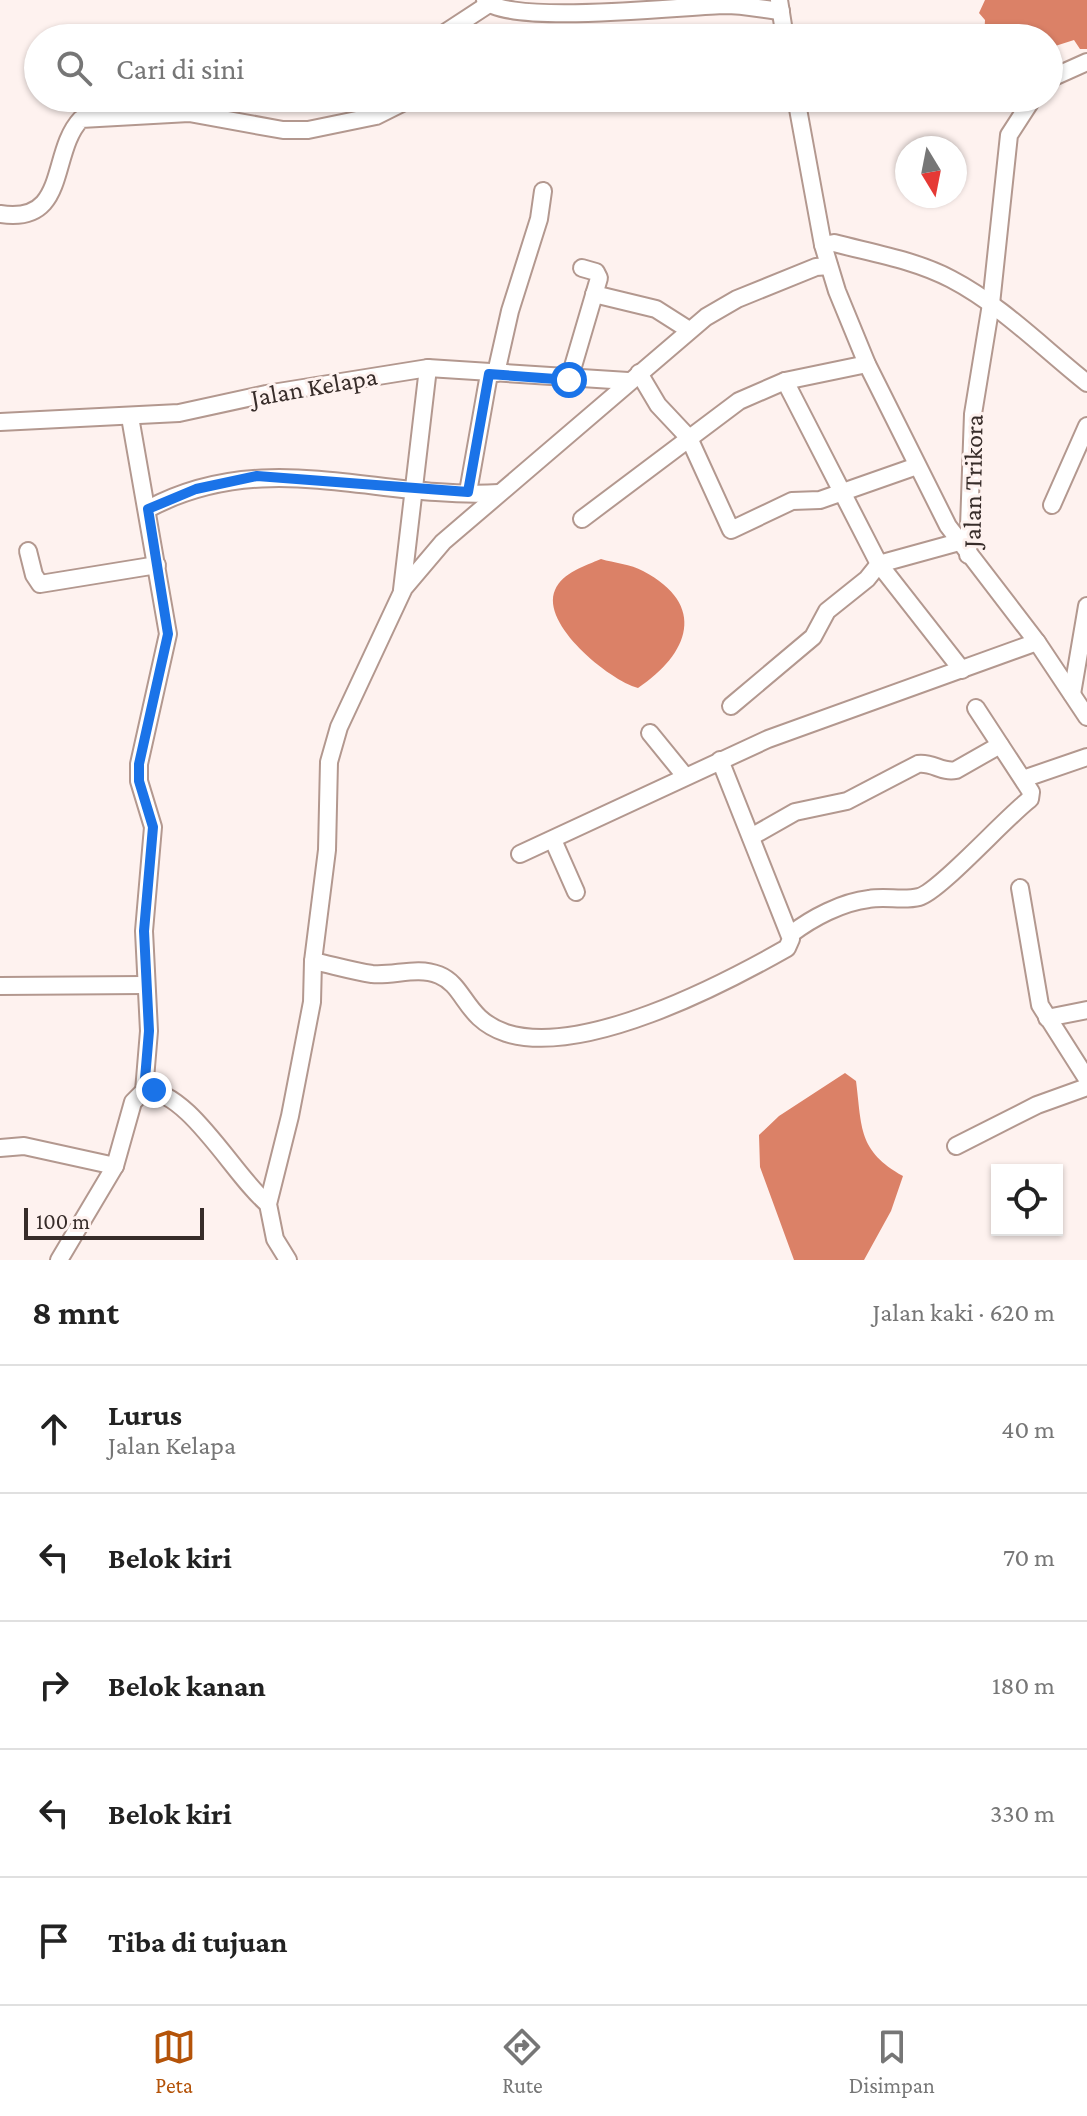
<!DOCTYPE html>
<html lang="id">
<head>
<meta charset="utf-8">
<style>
	:root { --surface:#fff; --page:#f2f2f2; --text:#222; --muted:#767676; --line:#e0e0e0; --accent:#b45309 }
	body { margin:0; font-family:"Crimson Pro",serif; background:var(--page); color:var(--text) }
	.controls { position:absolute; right:24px; bottom:24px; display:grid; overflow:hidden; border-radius:0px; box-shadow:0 2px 6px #0004 }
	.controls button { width:72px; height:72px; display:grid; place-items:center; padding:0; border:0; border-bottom:2px solid var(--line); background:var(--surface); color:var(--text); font:40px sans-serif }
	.compass { position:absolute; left:895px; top:136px; width:72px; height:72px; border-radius:50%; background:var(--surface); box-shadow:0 2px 6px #0004; rotate:170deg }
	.scale { position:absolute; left:24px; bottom:20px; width:180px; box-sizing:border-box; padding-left:8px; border:4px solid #372c29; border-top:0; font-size:22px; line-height:28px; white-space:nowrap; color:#372c29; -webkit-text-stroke:6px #fef2ef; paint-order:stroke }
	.stop { position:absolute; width:24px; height:24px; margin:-18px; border:6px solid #1a73e8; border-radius:50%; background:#fff }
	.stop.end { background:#1a73e8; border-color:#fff; box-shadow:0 2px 8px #0008 }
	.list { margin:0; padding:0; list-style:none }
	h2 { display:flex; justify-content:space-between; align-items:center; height:104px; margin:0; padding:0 32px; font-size:34px }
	h2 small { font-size:26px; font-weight:400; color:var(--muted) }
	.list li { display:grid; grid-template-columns:52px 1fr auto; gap:24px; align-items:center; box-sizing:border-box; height:128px; padding:0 32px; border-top:2px solid var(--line) }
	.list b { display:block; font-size:30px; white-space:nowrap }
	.list p { margin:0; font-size:26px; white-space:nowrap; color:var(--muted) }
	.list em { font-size:26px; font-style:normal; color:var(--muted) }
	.icon { flex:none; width:44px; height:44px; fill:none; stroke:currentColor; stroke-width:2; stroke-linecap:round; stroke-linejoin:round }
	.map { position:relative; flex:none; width:1087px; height:1260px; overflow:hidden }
	.search { position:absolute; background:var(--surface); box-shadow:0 2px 6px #0004; left:24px; right:24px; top:24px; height:88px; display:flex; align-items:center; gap:20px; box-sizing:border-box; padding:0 28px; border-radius:44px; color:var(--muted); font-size:30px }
	.sheet { height:744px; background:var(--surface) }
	nav { display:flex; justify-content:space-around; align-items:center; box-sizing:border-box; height:112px; border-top:2px solid var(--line); background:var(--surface); font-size:22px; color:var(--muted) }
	nav a { display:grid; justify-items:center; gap:4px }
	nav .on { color:var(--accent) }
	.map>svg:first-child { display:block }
	.water { fill:#db8167 }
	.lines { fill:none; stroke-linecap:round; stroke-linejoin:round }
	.minor-casing { stroke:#b3988f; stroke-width:20 }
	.minor { stroke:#fff; stroke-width:16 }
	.route { stroke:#1a73e8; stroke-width:10 }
	.labels { text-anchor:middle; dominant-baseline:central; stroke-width:6; stroke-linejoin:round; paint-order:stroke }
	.street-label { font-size:26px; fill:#372c29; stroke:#fef2ef }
</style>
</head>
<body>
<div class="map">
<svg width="1087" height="1260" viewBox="0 0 1087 1260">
	<rect width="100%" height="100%" fill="#fef2ef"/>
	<g class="water">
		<path d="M985 0H1087V49H1080L1074 40 1049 48V38H984L985 20 979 13Z"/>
		<path d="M601 559C614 563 631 564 643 571 708 605 689 654 638 688 609 680 540 624 555 590 563 572 585 566 601 559Z"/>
		<path d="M845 1073 856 1081C862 1128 858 1151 903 1176L891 1211 864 1260H794L760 1167 759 1135 779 1116Z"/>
	</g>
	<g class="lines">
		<g class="minor-casing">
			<g id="minor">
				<path d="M485 0C507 26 684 6 725 5 743 5 762 9 781 11"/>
				<path d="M779 0 785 38"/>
				<path d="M437 38 489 4"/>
				<path d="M1049 79 1087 62"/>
				<path d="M796 98 823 245 837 291 867 364 948 526 1037 642 1087 717"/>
				<path d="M0 214C69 225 49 153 81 119L189 113 283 130H308L376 116 412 98"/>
				<path d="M823 245 834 243C872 253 915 260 951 279 1001 305 1043 348 1087 383"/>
				<path d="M594 294 656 309 689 330"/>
				<path d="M496 373 510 311 539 219 543 191"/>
				<path d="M639 373 658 405 689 438 731 530 792 501 820 500 917 466"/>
				<path d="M569 380 599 278 596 272 582 268"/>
				<path d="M785 381 879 564 962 670"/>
				<path d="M130 417 168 634 139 764V781L153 827 144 931 149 1031 144 1091"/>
				<path d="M0 422 179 413 266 394 428 368 628 381"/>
				<path d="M468 492 489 374"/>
				<path d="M1052 505 1087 426"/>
				<path d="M148 509C266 446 376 500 499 493"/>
				<path d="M582 519 739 401 785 381 867 364"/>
				<path d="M28 551 34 575 40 584 157 565"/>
				<path d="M968 555 973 414 991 304 1009 135 1033 98"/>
				<path d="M402 590 428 368"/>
				<path d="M1072 694 1087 606"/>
				<path d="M731 706 813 637 827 611 867 579 879 564 959 542"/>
				<path d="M650 733 685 776"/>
				<path d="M1023 779 1087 757"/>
				<path d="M751 837 795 812 847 801 918 764C933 762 942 773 956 770L1000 745"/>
				<path d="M553 840 576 892"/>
				<path d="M520 854 768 739 1037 642"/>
				<path d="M1020 888 1040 1005 1087 1079"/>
				<path d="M791 934C812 918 842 902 869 899 885 896 904 901 919 897 939 892 1006 817 1030 799L1031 792 976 708"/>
				<path d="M313 961C332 965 352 971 372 974 395 976 417 966 439 975 466 986 464 1019 506 1033 583 1057 720 986 787 948L791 939 720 760"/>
				<path d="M0 986 144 985"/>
				<path d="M1047 1018 1087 1010"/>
				<path d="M956 1146 1037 1105 1087 1087"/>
				<path d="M0 1148 24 1146 115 1166"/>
				<path d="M59 1260 115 1166 133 1102 144 1091C187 1087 236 1179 268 1204"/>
				<path d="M288 1260 275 1239 268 1204 290 1116 312 1002 313 961 327 850 329 762 339 727 404 588 443 542 706 317 737 299 816 267 829 266"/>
			</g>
		</g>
		<use href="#minor" class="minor"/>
	</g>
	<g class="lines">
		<path class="route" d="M154 1090 144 1091 149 1031 144 931 153 827 139 781V764L168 634 148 509 196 489 257 476 468 492 489 374 569 380"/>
	</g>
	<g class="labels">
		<g class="street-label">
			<text transform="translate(314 387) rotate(-10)">Jalan Kelapa</text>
			<text transform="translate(973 481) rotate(-89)">Jalan Trikora</text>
		</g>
	</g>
</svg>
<div class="controls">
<button><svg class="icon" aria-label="locate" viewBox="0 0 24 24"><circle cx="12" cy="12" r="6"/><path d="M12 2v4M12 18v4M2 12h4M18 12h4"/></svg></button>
</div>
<svg class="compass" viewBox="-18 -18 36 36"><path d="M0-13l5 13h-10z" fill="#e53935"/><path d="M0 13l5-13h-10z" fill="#767676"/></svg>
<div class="scale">100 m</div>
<div class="stop" style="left:569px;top:380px"></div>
<div class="stop end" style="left:154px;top:1090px"></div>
<div class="search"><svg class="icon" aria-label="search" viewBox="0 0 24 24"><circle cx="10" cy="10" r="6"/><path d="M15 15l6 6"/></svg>Cari di sini</div>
</div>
<section class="sheet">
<h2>8 mnt<small>Jalan kaki · 620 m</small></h2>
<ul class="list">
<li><svg class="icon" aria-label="ahead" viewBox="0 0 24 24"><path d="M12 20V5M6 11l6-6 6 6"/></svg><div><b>Lurus</b><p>Jalan Kelapa</p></div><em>40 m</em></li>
<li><svg class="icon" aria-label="left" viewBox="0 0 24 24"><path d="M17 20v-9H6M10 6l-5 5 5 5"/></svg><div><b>Belok kiri</b></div><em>70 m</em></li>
<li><svg class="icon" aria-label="right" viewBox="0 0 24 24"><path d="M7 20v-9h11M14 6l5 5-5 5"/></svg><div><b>Belok kanan</b></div><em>180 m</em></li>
<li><svg class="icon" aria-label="left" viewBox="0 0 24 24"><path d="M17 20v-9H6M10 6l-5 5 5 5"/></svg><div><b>Belok kiri</b></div><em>330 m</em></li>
<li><svg class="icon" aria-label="arrive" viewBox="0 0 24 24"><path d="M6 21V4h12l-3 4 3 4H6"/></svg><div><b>Tiba di tujuan</b></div></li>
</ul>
</section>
<nav>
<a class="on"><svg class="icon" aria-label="map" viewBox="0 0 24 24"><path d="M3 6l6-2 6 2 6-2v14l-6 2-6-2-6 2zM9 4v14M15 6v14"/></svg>Peta</a>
<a><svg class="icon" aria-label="directions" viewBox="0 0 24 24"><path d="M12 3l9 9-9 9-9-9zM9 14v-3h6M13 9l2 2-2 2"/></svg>Rute</a>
<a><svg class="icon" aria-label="saved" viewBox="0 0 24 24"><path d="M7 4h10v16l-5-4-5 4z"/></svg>Disimpan</a>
</nav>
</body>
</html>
